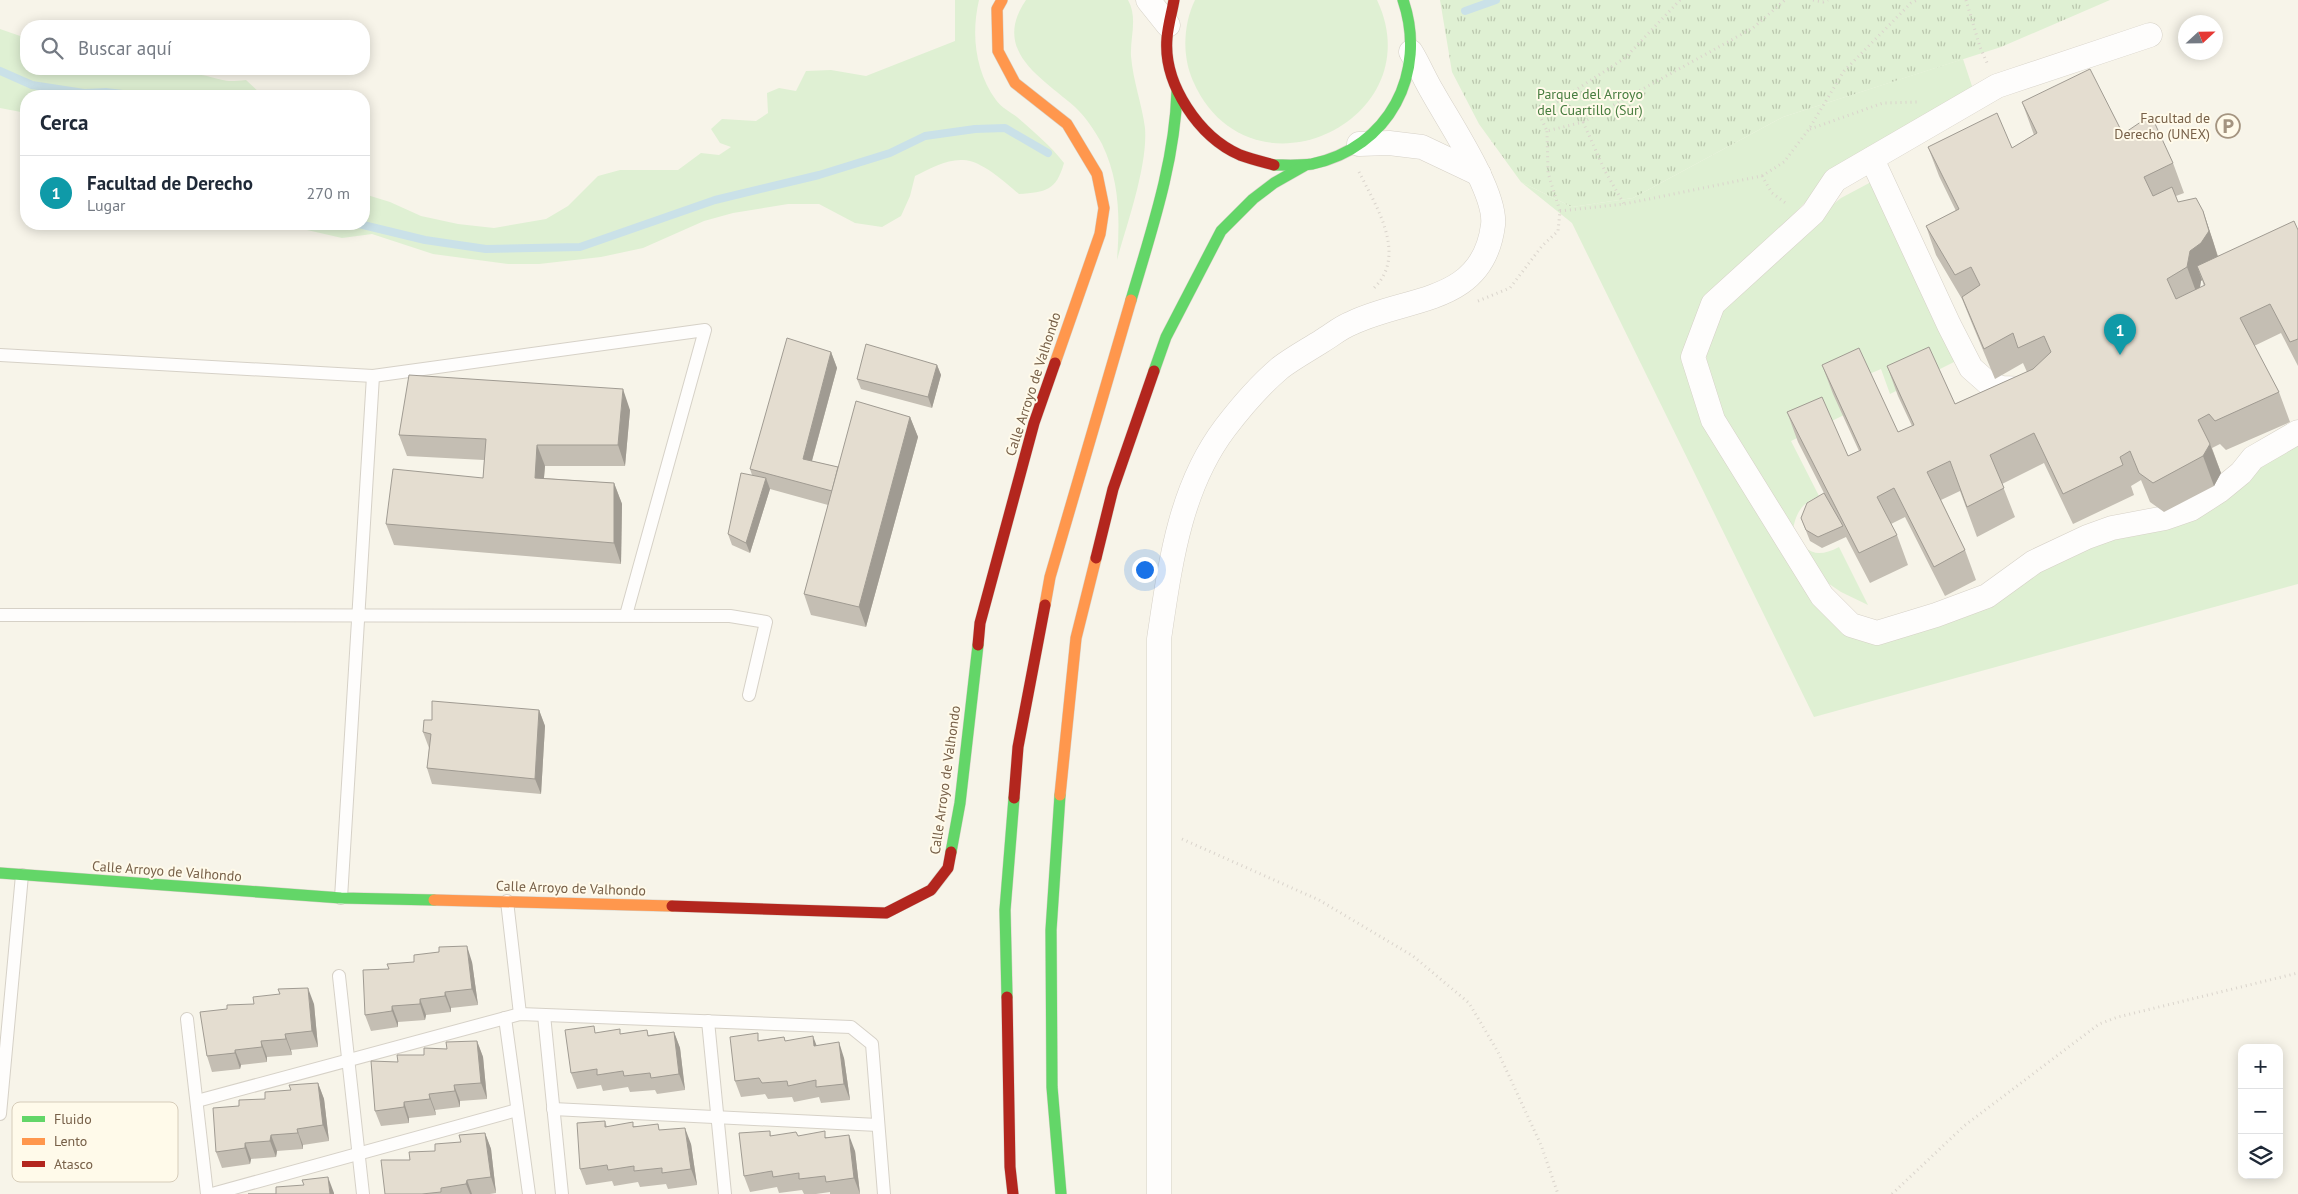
<!DOCTYPE html>
<html lang="es">
<head>
<meta charset="utf-8">
<style>
	:root { --surface:#fff; --page:#f6f6f7; --text:#1f2937; --muted:#747a83; --line:#e0e1e3; --accent:#1a73e8 }
	body { margin:0; font-family:"PT Sans",sans-serif; background:var(--page); color:var(--text) }
	.controls { position:absolute; right:15px; bottom:15px; display:grid; overflow:hidden; border-radius:10px; box-shadow:0 2px 12px #0003 }
	.controls button { width:45px; height:45px; display:grid; place-items:center; padding:0; border:0; border-bottom:1px solid var(--line); background:var(--surface); color:var(--text); font:25px sans-serif }
	.compass { position:absolute; left:2178px; top:15px; width:45px; height:45px; border-radius:50%; background:var(--surface); box-shadow:0 2px 12px #0003; rotate:68deg }
	.you { position:absolute; left:1144px; top:569px; width:18px; height:18px; margin:-12px; border:4px solid #fff; border-radius:50%; background:#1a73e8; box-shadow:0 0 0 8px #1a73e833 }
	.badge { display:grid; place-items:center; width:32px; height:32px; border-radius:50%; background:var(--accent); color:#fff; font-size:16px; font-weight:700 }
	.pin { position:absolute; translate:-50% -41px; filter:drop-shadow(0 1px 2px #0008) }
	.pin::after { content:''; position:absolute; top:26px; width:18px; height:15px; background:inherit; clip-path:polygon(0 0,100% 0,50% 100%) }
	.list { margin:0; padding:0; list-style:none }
	h2 { display:flex; justify-content:space-between; align-items:center; height:65px; margin:0; padding:0 20px; font-size:21px }
	h2 small { font-size:16px; font-weight:400; color:var(--muted) }
	.list li { display:grid; grid-template-columns:32px 1fr auto; gap:15px; align-items:center; box-sizing:border-box; height:75px; padding:0 20px; border-top:1px solid var(--line) }
	.list b { display:block; font-size:19px; white-space:nowrap }
	.list p { margin:0; font-size:16px; white-space:nowrap; color:var(--muted) }
	.list em { font-size:16px; font-style:normal; color:var(--muted) }
	.icon { flex:none; width:28px; height:28px; fill:none; stroke:currentColor; stroke-width:2; stroke-linecap:round; stroke-linejoin:round }
	.map { position:relative; flex:none; width:2298px; height:1194px; overflow:hidden }
	.search { position:absolute; background:var(--surface); box-shadow:0 2px 12px #0003; left:20px; top:20px; width:350px; height:55px; display:flex; align-items:center; gap:12px; box-sizing:border-box; padding:0 18px; border-radius:20px; color:var(--muted); font-size:19px }
	.panel { position:absolute; background:var(--surface); box-shadow:0 2px 12px #0003; left:20px; top:90px; width:350px; height:140px; border-radius:20px }
	.map>svg:first-child { display:block }
	.green { fill:#dff0d3 }
	.park { fill:url(#park-tufts) }
	.lines { fill:none; stroke-linecap:round; stroke-linejoin:round }
	.stream { stroke:#cae1e8; stroke-width:8 }
	.lane-casing { stroke:#d6d1c7; stroke-width:14 }
	.street-casing { stroke:#d6d1c7; stroke-width:25 }
	.fast-casing { stroke:#d7d1c7; stroke-width:12 }
	.slow-casing { stroke:#d7d1c7; stroke-width:12 }
	.jam-casing { stroke:#d7d1c7; stroke-width:12 }
	.path { stroke:#dad4cc; stroke-width:3; stroke-dasharray:1 4; stroke-linecap:butt }
	.lane { stroke:#fefdfc; stroke-width:12 }
	.street { stroke:#fefdfc; stroke-width:24 }
	.fast { stroke:#63d668; stroke-width:11 }
	.slow { stroke:#ff974d; stroke-width:11 }
	.jam { stroke:#b3261e; stroke-width:11 }
	.wall { fill:#c4beb3; fill-rule:evenodd }
	.shaded-wall { fill:#a09b92 }
	.building { fill:#e4ddd0; stroke:#a09b92 }
	.labels { text-anchor:middle; dominant-baseline:central; stroke-width:4; stroke-linejoin:round; paint-order:stroke }
	.park-label { font-size:14px; fill:#477d3f; stroke:#fffaea }
	.poi-label { font-size:14px; fill:#776048; stroke:#fffaea; text-anchor:end }
	.street-label { font-size:14px; fill:#776048; stroke:#fffaea }
	.key { fill:#fffaea; stroke:#d6ccb9; stroke-width:1 }
	.key-label { font-size:14px; fill:#776048 }
</style>
</head>
<body>
<div class="map">
<svg width="2298" height="1194" viewBox="0 0 2298 1194">
	<defs>
		<pattern id="park-tufts" width="24" height="20" patternUnits="userSpaceOnUse" patternTransform="scale(1.25)"><rect width="24" height="20" fill="#dff0d3"/><path d="M3 7l-1-3M5 7V3M7 7l1-3M15 17l-1-3M17 17v-4M19 17l1-3" fill="none" stroke="#bac6ad"/></pattern>
	</defs>
	<rect width="100%" height="100%" fill="#f7f4e9"/>
	<g class="green">
		<path d="M955 0H979C971 34 975 71 996 100 1001 107 1010 112 1017 117 1034 132 1050 145 1064 163 1056 191 1046 192 1019 194 1006 183 981 160 963 160 947 159 929 169 915 176L910 196 901 216 882 227 855 223 819 204H788L733 213 704 221 643 248 601 257 539 264H508L433 254 372 234 342 238 307 230 297 224H364V194L390 202 421 216 458 224 494 228 546 219 568 206 598 176 620 170H678L701 153 719 155 731 147 720 143 711 129 722 119 756 121 768 113 767 93 779 88 796 91 806 71 831 70 866 76 955 41Z"/>
		<path d="M1026 0H1128C1138 18 1130 37 1131 56 1133 81 1142 104 1145 128 1148 165 1127 224 1117 260 1120 220 1120 181 1102 144 1095 131 1085 116 1075 107 1042 78 991 51 1026 0Z"/>
		<path d="M1195 0H1377C1434 121 1249 208 1193 81 1182 56 1183 25 1195 0Z"/>
		<path d="M0 29 26 38V69H168C184 75 192 73 207 76 226 81 226 82 246 80L260 93 259 96H26V113L0 108Z"/>
		<path d="M1963 59 1974 92 1836 171 1708 301 1686 363 1837 612 1894 631 2298 443V584L1814 717 1572 223 1521 182 1572 207 1633 198 1783 117Z"/>
		<path d="M1873 181 1960 359 1890 394 1881 369 1834 389 1844 415 1791 441 1819 496C1802 503 1796 512 1793 530 1805 553 1816 559 1839 547L1868 605 1841 592 1816 575 1726 424 1707 372 1706 342 1720 313 1809 224 1841 198Z"/>
	</g>
	<path class="park" d="M1440 0H2110L2001 47 1783 117 1633 198 1572 207 1521 182 1479 124 1452 72Z"/>
	<g class="lines">
		<g class="stream">
			<path d="M1465 11 1496 0"/>
			<path d="M0 71 32 85 84 93 106 92 139 96"/>
			<path d="M359 224 425 240 486 249 580 247 715 200 819 175 890 153 925 136 975 129 1005 128 1048 153"/>
		</g>
		<g class="lane-casing">
			<g id="lane">
				<path d="M0 355 373 376 705 330 626 615"/>
				<path d="M0 615 730 616 766 622 749 695"/>
				<path d="M341 898 373 376"/>
				<path d="M507 901 520 1014"/>
				<path d="M339 976 363 1194"/>
				<path d="M544 1015 562 1194"/>
				<path d="M505 1018 529 1194"/>
				<path d="M187 1019 207 1194"/>
				<path d="M708 1021 725 1194"/>
				<path d="M197 1101 520 1014 851 1027 872 1044 884 1194"/>
				<path d="M553 1109 878 1125"/>
				<path d="M0 1114 22 875"/>
				<path d="M212 1194 517 1110"/>
			</g>
		</g>
		<g class="street-casing">
			<g id="street">
				<path d="M1148 0 1168 25"/>
				<path d="M2150 35 1997 86 1835 180 1813 213 1713 304 1693 357 1713 420 1822 596 1851 625 1877 633 1936 615 1987 596 2034 562 2087 537 2112 528 2165 518 2191 509 2219 491 2241 473 2253 458 2298 432"/>
				<path d="M1359 144 1389 143 1422 147 1479 174"/>
				<path d="M1872 159 1949 325 1971 368 1988 383 2002 388 2029 389"/>
				<path d="M1159 1194V639C1170 566 1179 489 1225 428 1241 407 1260 385 1280 368 1293 358 1308 350 1322 341 1332 335 1341 327 1352 323 1408 296 1483 305 1493 225 1497 193 1449 122 1433 93 1425 80 1419 65 1411 52"/>
			</g>
		</g>
		<g class="fast-casing">
			<g id="fast">
				<path d="M1274 165C1285 165 1300 166 1312 164 1389 148 1428 73 1403 0"/>
				<path d="M1131 300C1151 232 1175 162 1177 91"/>
				<path d="M1154 371 1166 337 1221 231 1253 199 1274 183 1304 166"/>
				<path d="M1060 795 1051 930 1052 1087 1061 1194"/>
				<path d="M951 852 960 803 978 645"/>
				<path d="M0 873 341 898 434 900"/>
				<path d="M1007 997 1005 910 1014 798"/>
			</g>
		</g>
		<g class="slow-casing">
			<g id="slow">
				<path d="M1002 0 997 9 998 51 1015 83 1067 124 1097 174 1104 208 1100 234 1055 363"/>
				<path d="M1045 605 1050 577 1131 300"/>
				<path d="M1060 795 1076 638 1096 558"/>
				<path d="M434 900 672 906"/>
			</g>
		</g>
		<g class="jam-casing">
			<g id="jam">
				<path d="M1174 0C1172 12 1168 25 1167 38 1163 84 1199 137 1240 155 1251 159 1263 162 1274 165"/>
				<path d="M1096 558 1113 489 1154 371"/>
				<path d="M978 645 980 623 1034 423 1055 363"/>
				<path d="M1014 798 1018 747 1045 605"/>
				<path d="M672 906 886 913 931 890 948 868 951 852"/>
				<path d="M1007 997 1010 1167 1013 1194"/>
			</g>
		</g>
		<g class="path">
			<path d="M1680 0 1625 58 1551 106 1541 118 1547 131 1583 122 1753 28 1785 0"/>
			<path d="M1813 0 1823 2 1828 0"/>
			<path d="M1966 0 1980 47 1988 65"/>
			<path d="M1583 122 1605 171 1624 204"/>
			<path d="M1810 129 1883 103 1919 102"/>
			<path d="M1359 172C1376 206 1408 255 1374 288"/>
			<path d="M1762 176 1784 162 1809 129 1844 71 1911 3 1917 0"/>
			<path d="M1560 211 1624 204 1762 176 1772 193 1787 204"/>
			<path d="M1478 301 1510 288 1542 246 1558 231 1560 211 1548 173 1547 131"/>
			<path d="M1182 839 1319 900 1413 956 1469 1003 1498 1052 1541 1145 1558 1194"/>
			<path d="M1892 1194 1964 1126 2099 1024 2118 1017 2298 973"/>
		</g>
		<use href="#lane" class="lane"/>
		<use href="#street" class="street"/>
		<use href="#fast" class="fast"/>
		<use href="#slow" class="slow"/>
		<use href="#jam" class="jam"/>
	</g>
	<g class="wall">
		<path d="M2022 102 2123 134 2173 163 2184 193 2176 196 2178 202 2203 211 2218 256 2298 230V366L2281 333 2254 346 2279 392 2290 422 2226 450 2220 444 2212 448 2221 473 2214 486 2164 512 2150 502 2141 480 2131 486 2134 495 2073 524 2044 463 2002 484 2015 517 1977 537 1960 491 1941 500 1965 550 1976 580 1945 596 1905 517 1891 524 1897 535 1908 565 1870 583 1846 537 1822 548 1810 541 1801 518 1824 493 1798 442 1787 412 1848 456 1859 451 1833 394 1822 365 1898 432 1912 426 1898 396 1887 366 1955 404 2027 372 2023 363 1995 379 1973 326 1962 299 1936 255 1926 226 1956 211 1939 176 1928 147 2012 148 2034 135ZM2202 280 2204 286 2200 288 2201 281Z"/>
		<path d="M831 352 837 368 812 461 838 467 910 417 918 437 866 627 811 615 804 594 828 505 770 489 750 553 732 545 728 534 752 475 750 469Z"/>
		<path d="M937 365 941 375 932 408 861 389 857 379Z"/>
		<path d="M630 410 625 466H545L544 478 614 483 622 504 621 564 394 545 386 524 483 478 484 460 407 456 399 435Z"/>
		<path d="M539 710 545 726 541 794 432 784 427 768 429 748 423 732 432 720Z"/>
		<path d="M472 962 478 1005 451 1008V1012L426 1015 425 1020 398 1022V1027L371 1031 365 1015 389 969Z"/>
		<path d="M314 1004 318 1047 291 1050 292 1055 267 1057V1062L241 1065 240 1069 212 1072 207 1056Z"/>
		<path d="M674 1032 680 1048 685 1090 657 1094 655 1090 630 1092 628 1087 603 1091 601 1085 577 1089 571 1073 596 1033 622 1034 649 1035Z"/>
		<path d="M784 1037 785 1041 817 1046 844 1058 850 1100 821 1103 819 1097 794 1102 792 1097 768 1099 765 1094 741 1097 735 1081 760 1040Z"/>
		<path d="M477 1041 483 1057 487 1099 460 1101V1107L435 1110 436 1115 409 1118V1123L381 1126 375 1111 398 1062Z"/>
		<path d="M318 1083 324 1099 329 1141 303 1145V1149L277 1151 276 1157 251 1159 250 1164 222 1168 216 1152 239 1106 265 1099 291 1090Z"/>
		<path d="M605 1121 607 1127 635 1126 660 1130 691 1144 697 1185 668 1189 666 1184 640 1187 638 1182 614 1186 612 1181 586 1185 580 1169Z"/>
		<path d="M770 1131 771 1136 827 1137 855 1151 860 1194H830V1192L816 1194H804L802 1190 779 1193 777 1187 750 1192 744 1176Z"/>
		<path d="M485 1133 491 1149 496 1193 490 1194H385L410 1160Z"/>
	</g>
	<g class="shaded-wall">
		<path d="M2203 211 2213 241 2219 261 2197 266 2202 280 2201 281 2198 297 2187 267 2190 251Z"/>
		<path d="M831 352 837 368 808 475 803 459Z"/>
		<path d="M937 365 941 375 932 408 928 397Z"/>
		<path d="M623 389 630 410 625 466 618 445Z"/>
		<path d="M910 417 918 437 866 627 859 607Z"/>
		<path d="M2210 444 2221 473 2214 486 2203 456Z"/>
		<path d="M537 445 545 466 542 499 535 478Z"/>
		<path d="M766 478 770 489 750 553 746 543Z"/>
		<path d="M614 483 622 504 621 564 614 543Z"/>
		<path d="M539 710 545 726 541 794 535 779Z"/>
		<path d="M467 946 472 962 478 1005 472 989Z"/>
		<path d="M308 988 314 1004 318 1047 312 1031Z"/>
		<path d="M445 992 451 1008V1012L445 996Z"/>
		<path d="M420 999 426 1015 425 1020 420 1004Z"/>
		<path d="M392 1006 398 1022V1027L392 1011Z"/>
		<path d="M674 1032 680 1048 685 1090 679 1074Z"/>
		<path d="M285 1034 291 1050 292 1055 286 1039Z"/>
		<path d="M813 1036 819 1052 814 1046Z"/>
		<path d="M261 1041 267 1057V1062L262 1047Z"/>
		<path d="M477 1041 483 1057 487 1099 481 1083Z"/>
		<path d="M839 1042 844 1058 850 1100 844 1084Z"/>
		<path d="M235 1050 241 1065 240 1069 235 1053Z"/>
		<path d="M318 1083 324 1099 329 1141 323 1125Z"/>
		<path d="M454 1085 460 1101V1107L455 1091Z"/>
		<path d="M429 1094 435 1110 436 1115 430 1099Z"/>
		<path d="M404 1102 409 1118V1123L404 1107Z"/>
		<path d="M685 1128 691 1144 697 1185 691 1169Z"/>
		<path d="M297 1129 303 1145V1149L298 1133Z"/>
		<path d="M485 1133 491 1149 496 1193 491 1177Z"/>
		<path d="M271 1135 277 1151 276 1157 270 1141Z"/>
		<path d="M849 1135 855 1151 860 1194 854 1178Z"/>
		<path d="M245 1143 251 1159 250 1164 245 1148Z"/>
		<path d="M328 1177 334 1193V1194H330Z"/>
		<path d="M467 1180 472 1194H470L466 1184Z"/>
	</g>
	<g class="building">
		<path d="M2090 69 2123 134 2151 115 2173 163 2144 177 2153 196 2172 187 2178 202 2196 198 2203 211 2209 231 2201 243 2190 251 2187 267 2167 279 2176 299 2205 285 2197 266 2294 221 2298 230V339L2290 342 2270 304 2240 318 2279 392 2215 421 2209 414 2198 420 2210 444 2203 456 2153 483 2139 473 2130 451 2120 457 2123 465 2063 494 2034 433 1990 455 2004 488 1967 507 1950 461 1927 472 1965 550 1934 567 1894 488 1877 497 1897 535 1859 553 1787 412 1822 397 1848 456 1861 450 1822 365 1859 348 1898 432 1914 425 1887 366 1929 347 1955 404 2033 369 2051 352 2044 336 2018 348 2013 333 1984 349 1962 297 1980 285 1971 267 1955 275 1926 226 1959 209 1928 147 1997 113 2012 148 2037 133 2022 102Z"/>
		<path d="M787 338 831 352 803 459 838 467 832 491 750 469Z"/>
		<path d="M866 344 937 365 928 397 857 379Z"/>
		<path d="M409 375 623 389 618 445H537L535 478 614 483V543L386 524 393 469 483 478 486 439 399 435Z"/>
		<path d="M856 401 910 417 859 607 804 594Z"/>
		<path d="M741 473 766 478 746 543 728 534Z"/>
		<path d="M1824 493 1843 526 1818 537 1806 530 1801 518 1807 503Z"/>
		<path d="M432 701 539 710 535 779 427 768 431 734 423 732 424 720H432Z"/>
		<path d="M467 946 472 989 445 992V996L420 999V1004L392 1006V1011L365 1015 363 970 389 969 387 964 414 962V955L439 952V947Z"/>
		<path d="M308 988 312 1031 285 1034 286 1039 261 1041 262 1047 235 1050V1053L207 1056 200 1012 227 1009V1005L254 1004 253 997 280 994 278 989Z"/>
		<path d="M594 1026 595 1033 620 1029V1034L647 1030 648 1036 674 1032 679 1074 651 1078 650 1073 624 1076 623 1071 597 1075V1069L571 1073 565 1030Z"/>
		<path d="M758 1033V1041L784 1037 785 1041 813 1036 814 1046 839 1042 844 1084 816 1087V1080L788 1086 787 1081 762 1083 759 1078 735 1081 730 1037Z"/>
		<path d="M477 1041 481 1083 454 1085 455 1091 429 1094 430 1099 404 1102V1107L375 1111 371 1061 398 1062 397 1055H424V1048L447 1049 446 1042Z"/>
		<path d="M318 1083 323 1125 297 1129 298 1133 271 1135 270 1141 245 1143V1148L216 1152 213 1108 239 1106V1100L265 1099V1092L291 1090 289 1085Z"/>
		<path d="M605 1121V1127L633 1122V1127L658 1124 659 1130 685 1128 691 1169 662 1173V1168L634 1171V1166L608 1170 607 1165 580 1169 577 1123Z"/>
		<path d="M770 1131V1136L796 1132 798 1136 825 1131V1138L849 1135 854 1178 826 1182 825 1176 799 1179V1173L773 1177 772 1171 744 1176 739 1133Z"/>
		<path d="M485 1133 491 1177 467 1180 466 1184 441 1188V1192L422 1194H385L381 1160H410L409 1152 435 1151V1144L461 1142 459 1135Z"/>
		<path d="M328 1177 330 1194H248H276V1187L304 1185 302 1180Z"/>
	</g>
	<defs>
		<g id="parking-ring" transform="scale(1.25)"><circle r="9.5" fill="#fffaea" stroke="#a49480" stroke-width="1.5"/><path d="M-3.5-5.5H1a3.5 3.5 0 0 1 0 7H-1V5.5H-3.5ZM-1-3.4V-.6H.8a1.4 1.4 0 0 0 0-2.8Z" fill="#a49480"/></g>
	</defs>
	<g fill-rule="evenodd">
		<use href="#parking-ring" x="2228" y="126"/>
	</g>
	<g class="labels">
		<g class="park-label">
			<text x="1590" y="94">Parque del Arroyo<tspan x="1590" dy="16">del Cuartillo (Sur)</tspan></text>
		</g>
		<g class="poi-label">
			<text x="2210" y="118">Facultad de<tspan x="2210" dy="16">Derecho (UNEX)</tspan></text>
		</g>
		<g class="street-label">
			<text transform="translate(1033 384) rotate(-72)">Calle Arroyo de Valhondo</text>
			<text transform="translate(945 780) rotate(-82)">Calle Arroyo de Valhondo</text>
			<text transform="translate(167 871) rotate(4)">Calle Arroyo de Valhondo</text>
			<text transform="translate(571 888) rotate(2)">Calle Arroyo de Valhondo</text>
		</g>
	</g>
	<rect x="12" y="1102" width="166" height="80" rx="8" class="key"/>
	<rect x="22" y="1116" width="23" height="6" fill="#63d668"/>
	<rect x="22" y="1138" width="23" height="7" fill="#ff974d"/>
	<rect x="22" y="1161" width="23" height="6" fill="#b3261e"/>
	<g class="key-label">
		<text x="54" y="1124">Fluido</text>
		<text x="54" y="1146">Lento</text>
		<text x="54" y="1169">Atasco</text>
	</g>
</svg>
<div class="controls">
<button>+</button>
<button>−</button>
<button><svg class="icon" aria-label="layers" viewBox="0 0 24 24"><path d="M12 4l9 5-9 5-9-5zM3 14l9 5 9-5"/></svg></button>
</div>
<svg class="compass" viewBox="-18 -18 36 36"><path d="M0-13l5 13h-10z" fill="#e53935"/><path d="M0 13l5-13h-10z" fill="#747a83"/></svg>
<div class="you"></div>
<div class="pin badge" style="left:2120px;top:355px;background:#0f9aa8">1</div>
<div class="search"><svg class="icon" aria-label="search" viewBox="0 0 24 24"><circle cx="10" cy="10" r="6"/><path d="M15 15l6 6"/></svg>Buscar aquí</div>
<section class="panel">
<h2>Cerca<small></small></h2>
<ul class="list">
<li><span class="badge" style="background:#0f9aa8">1</span><div><b>Facultad de Derecho</b><p>Lugar</p></div><em>270 m</em></li>
</ul>
</section>
</div>
</body>
</html>
